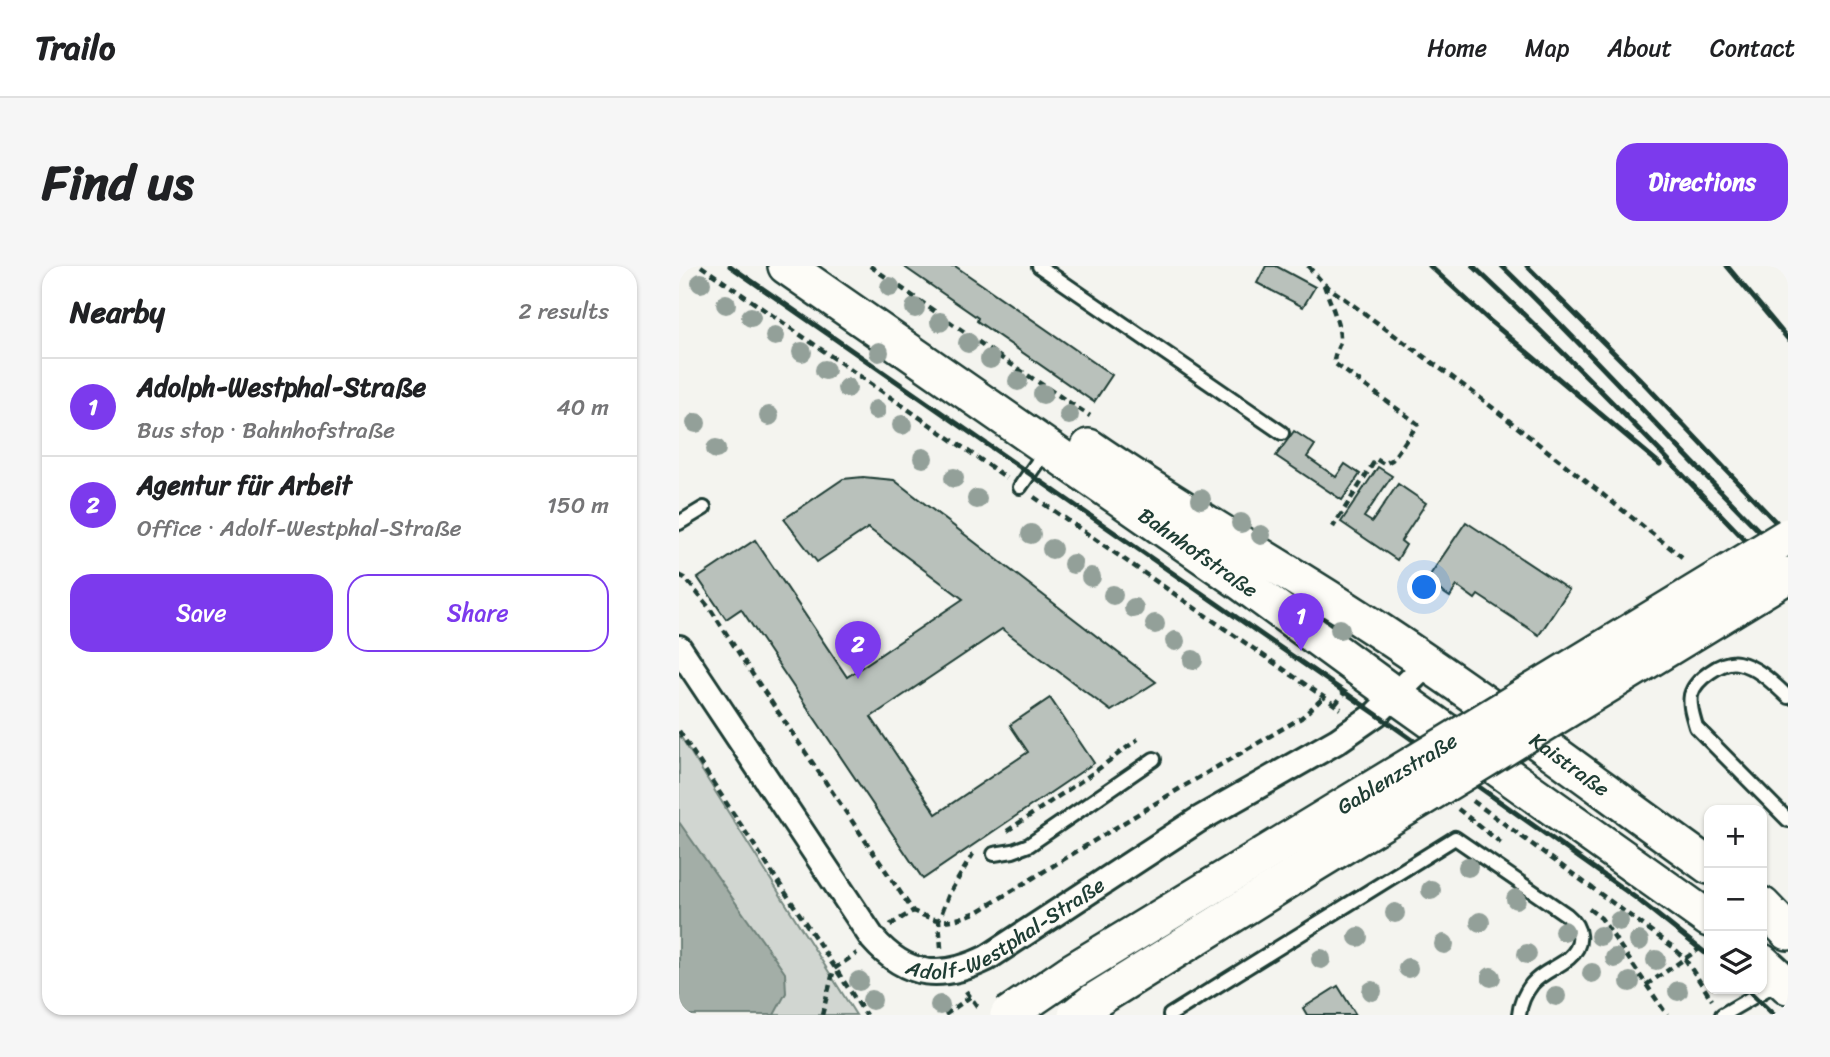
<!DOCTYPE html>
<html lang="en">
<head>
<meta charset="utf-8">
<style>
	:root { --surface:#fff; --page:#f6f6f6; --text:#202124; --muted:#757577; --line:#e0e0e0; --accent:#7c3aed }
	body { margin:0; font-family:Sriracha,sans-serif; background:var(--page); color:var(--text) }
	.controls { position:absolute; right:21px; bottom:21px; display:grid; overflow:hidden; border-radius:14px; box-shadow:0 2px 5px #0004 }
	.controls button { width:63px; height:63px; display:grid; place-items:center; padding:0; border:0; border-bottom:2px solid var(--line); background:var(--surface); color:var(--text); font:35px sans-serif }
	.you { position:absolute; left:746px; top:322px; width:24px; height:24px; margin:-18px; border:5px solid #fff; border-radius:50%; background:#1a73e8; box-shadow:0 0 0 10px #1a73e833 }
	.badge { display:grid; place-items:center; width:46px; height:46px; border-radius:50%; background:var(--accent); color:#fff; font-size:23px; font-weight:700 }
	.pin { position:absolute; translate:-50% -58px; filter:drop-shadow(0 2px 4px #0008) }
	.pin::after { content:''; position:absolute; top:37px; width:24px; height:21px; background:inherit; clip-path:polygon(0 0,100% 0,50% 100%) }
	.list { margin:0; padding:0; list-style:none }
	h2 { display:flex; justify-content:space-between; align-items:center; height:91px; margin:0; padding:0 28px; font-size:30px }
	h2 small { font-size:23px; font-weight:400; color:var(--muted) }
	.list li { display:grid; grid-template-columns:46px 1fr auto; gap:21px; align-items:center; box-sizing:border-box; height:98px; padding:0 28px; border-top:2px solid var(--line) }
	.list b { display:block; font-size:26px; white-space:nowrap }
	.list p { margin:0; font-size:23px; white-space:nowrap; color:var(--muted) }
	.list em { font-size:23px; font-style:normal; color:var(--muted) }
	.actions { display:flex; gap:14px; padding:21px 28px }
	.actions a { flex:1; padding:16px 0; border:2px solid var(--accent); border-radius:21px; text-align:center; font-size:24px; color:var(--accent) }
	.actions .main { background:var(--accent); color:#fff }
	.icon { flex:none; width:38px; height:38px; fill:none; stroke:currentColor; stroke-width:2; stroke-linecap:round; stroke-linejoin:round }
	.map { position:relative; flex:none; width:1109px; height:749px; overflow:hidden; border-radius:21px }
	header { display:flex; align-items:center; gap:42px; box-sizing:border-box; height:98px; padding:0 35px; background:var(--surface); border-bottom:2px solid var(--line) }
	header strong { font-size:33px }
	nav { display:flex; gap:38px; margin-inline-start:auto; font-size:24px }
	.intro { display:flex; align-items:center; justify-content:space-between; box-sizing:border-box; height:168px; padding:0 42px }
	h1 { margin:0; font-size:49px }
	.button { padding:18px 32px; border-radius:21px; background:var(--accent); color:#fff; font-size:24px; font-weight:700 }
	main { display:flex; gap:42px; padding:0 42px }
	aside { flex:1; background:var(--surface); border-radius:21px; box-shadow:0 2px 5px #0004 }
	.map>svg:first-child { display:block }
	.green { fill:#d1d6d1; stroke:#788a82; stroke-width:2 }
	.water { fill:#a3aea7; stroke:#6e8179; stroke-width:2 }
	.building { fill:#b9c1bb; stroke:#1f3d34; stroke-width:2 }
	.lines { fill:none; stroke-linecap:round; stroke-linejoin:round }
	.lane-casing { stroke:#1f3d34; stroke-width:18 }
	.street-casing { stroke:#1f3d34; stroke-width:30 }
	.secondary-casing { stroke:#1f3d34; stroke-width:40 }
	.path { stroke:#1f3d34; stroke-width:4.5; stroke-dasharray:7 5; stroke-linecap:butt }
	.lane { stroke:#fdfcf7; stroke-width:12 }
	.street { stroke:#fdfcf7; stroke-width:24 }
	.secondary { stroke:#fdfcf7; stroke-width:35 }
	.rail { stroke:#1f3d34; stroke-width:5 }
	.secondary-bridge-casing { stroke:#1f3d34; stroke-width:40; stroke-linecap:butt }
	.secondary-bridge { stroke:#fdfcf7; stroke-width:35 }
	.tree { fill:#93a099 }
	.labels { text-anchor:middle; dominant-baseline:central; stroke-width:7; stroke-linejoin:round; paint-order:stroke }
	.street-label { font-size:21px; fill:#1f3d34; stroke:#fdfcf7 }
</style>
</head>
<body>
<header>
<strong>Trailo</strong>
<nav><a>Home</a><a>Map</a><a>About</a><a>Contact</a></nav>
</header>
<div class="intro"><h1>Find us</h1><a class="button">Directions</a></div>
<main>
<aside>
<h2>Nearby<small>2 results</small></h2>
<ul class="list">
<li><span class="badge">1</span><div><b>Adolph-Westphal-Straße</b><p>Bus stop · Bahnhofstraße</p></div><em>40 m</em></li>
<li><span class="badge">2</span><div><b>Agentur für Arbeit</b><p>Office · Adolf-Westphal-Straße</p></div><em>150 m</em></li>
</ul>
<div class="actions"><a class="main">Save</a><a>Share</a></div>
</aside>
<div class="map">
<svg width="1109" height="749" viewBox="0 0 1109 749">
	<rect width="100%" height="100%" fill="#f4f4ef"/>
	<filter id="ink" filterUnits="userSpaceOnUse"><feTurbulence type="fractalNoise" baseFrequency=".0143" numOctaves="2"/><feDisplacementMap in="SourceGraphic" scale="14" xChannelSelector="R" yChannelSelector="G"/><feConvolveMatrix kernelMatrix="1 2 1 2 8 2 1 2 1" color-interpolation-filters="sRGB"/></filter>
	<g filter="url(#ink)">
		<path class="green" d="M0 468 177 749H0Z"/>
		<path class="water" d="M0 556 106 707 107 727 95 749H0Z"/>
		<g class="building">
			<path d="M224 0H276L433 109 415 136 298 55 299 52Z"/>
			<path d="M587 0H597L636 21 624 41 578 17Z"/>
			<path d="M615 165 636 179 628 191 657 211 666 198 681 208 663 234 597 190Z"/>
			<path d="M699 201 713 210 685 251 693 256 719 218 747 237 722 275 727 279 718 294 662 256Z"/>
			<path d="M184 211 215 214 477 416 432 445 323 363 192 451 257 548 349 486 331 459 371 432 415 497 244 613 62 343 47 353 19 312 76 274 168 411 284 333 189 262 138 296 105 253 164 213Z"/>
			<path d="M787 256 890 324 860 369 799 329 796 333 778 320 771 331 747 315Z"/>
			<path d="M659 720 677 749H628L624 742Z"/>
		</g>
		<g class="lines">
			<g class="lane-casing">
				<g id="lane">
					<path d="M360 0 603 167"/>
					<path d="M341 221 367 184"/>
					<path d="M0 257 25 242"/>
					<path d="M1109 431C1095 418 1079 401 1059 397 1044 394 1016 413 1012 429 1010 440 1014 450 1017 461L1109 554"/>
					<path d="M315 588 334 585 350 579 475 493"/>
					<path d="M491 749 776 572 888 649C903 661 905 679 890 692 878 702 863 706 853 718 846 727 841 738 840 749"/>
					<path d="M1043 749 1100 716"/>
				</g>
			</g>
			<g class="street-casing">
				<g id="street">
					<path id="s1" d="M0 382 194 673C228 712 263 714 308 692L519 554 658 475 697 448 748 398"/>
				</g>
			</g>
			<g class="secondary-casing">
				<g id="secondary">
					<path id="s2" d="M107 0 563 317 716 429 1030 653"/>
					<path id="s3" d="M410 181C505 247 606 302 702 366 814 440 921 522 1030 600"/>
					<path d="M1083 639 1109 666"/>
					<path d="M1083 696 1109 720"/>
				</g>
			</g>
			<g class="path">
				<path d="M22 0 328 212"/>
				<path d="M191 0 321 91 411 150"/>
				<path d="M629 0 645 18 795 127 1003 291"/>
				<path d="M645 19C650 34 662 59 661 75 660 82 655 87 655 97L739 158 713 194 705 198 697 193 654 261"/>
				<path d="M355 231 662 443"/>
				<path d="M0 309 6 312 32 344 74 409 234 645C262 658 272 657 300 645L500 523 622 452 645 431"/>
				<path d="M656 439 666 426"/>
				<path d="M0 465 187 749"/>
				<path d="M794 535 994 681 1006 693 1033 734"/>
				<path d="M779 543 822 577"/>
				<path d="M328 565 414 507 459 473"/>
				<path d="M910 643 922 652 988 749"/>
				<path d="M211 659 234 645"/>
				<path d="M262 682 260 654 270 628 294 588 297 586"/>
				<path d="M967 719 1023 681"/>
				<path d="M287 725 301 744"/>
				<path d="M143 749 155 703 178 687"/>
				<path d="M266 749 291 731"/>
			</g>
			<use href="#lane" class="lane"/>
			<use href="#street" class="street"/>
			<use href="#secondary" class="secondary"/>
			<g class="rail">
				<path d="M51 0 697 448 957 632 1030 690"/>
				<path d="M751 0 811 55 981 198"/>
				<path d="M794 0C903 102 1006 211 1109 319"/>
				<path d="M823 0C921 95 1012 198 1109 294"/>
				<path d="M848 0 961 113 1109 269"/>
				<path d="M1048 0 1109 73"/>
				<path d="M1068 723 1095 749"/>
			</g>
			<g class="secondary-bridge-casing">
				<g id="secondary-bridge">
					<path id="s4" d="M329 749 392 706 1109 270"/>
					<path d="M397 749 415 735 635 598 1109 309"/>
				</g>
			</g>
			<use href="#secondary-bridge" class="secondary-bridge"/>
		</g>
		<g class="tree">
			<circle cx="22" cy="17" r="10"/>
			<circle cx="211" cy="21" r="10"/>
			<circle cx="47" cy="38" r="10"/>
			<circle cx="236" cy="42" r="10"/>
			<circle cx="72" cy="51" r="10"/>
			<circle cx="261" cy="56" r="10"/>
			<circle cx="96" cy="70" r="10"/>
			<circle cx="289" cy="77" r="10"/>
			<circle cx="123" cy="86" r="10"/>
			<circle cx="200" cy="86" r="10"/>
			<circle cx="311" cy="93" r="10"/>
			<circle cx="146" cy="104" r="10"/>
			<circle cx="339" cy="115" r="10"/>
			<circle cx="168" cy="122" r="10"/>
			<circle cx="364" cy="128" r="10"/>
			<circle cx="197" cy="144" r="10"/>
			<circle cx="390" cy="149" r="10"/>
			<circle cx="90" cy="150" r="10"/>
			<circle cx="17" cy="157" r="10"/>
			<circle cx="223" cy="159" r="10"/>
			<circle cx="37" cy="183" r="10"/>
			<circle cx="244" cy="192" r="10"/>
			<circle cx="275" cy="212" r="10"/>
			<circle cx="298" cy="233" r="10"/>
			<circle cx="522" cy="233" r="10"/>
			<circle cx="562" cy="257" r="10"/>
			<circle cx="352" cy="268" r="10"/>
			<circle cx="582" cy="269" r="10"/>
			<circle cx="373" cy="283" r="10"/>
			<circle cx="394" cy="298" r="10"/>
			<circle cx="412" cy="311" r="10"/>
			<circle cx="434" cy="329" r="10"/>
			<circle cx="455" cy="342" r="10"/>
			<circle cx="632" cy="344" r="10"/>
			<circle cx="476" cy="358" r="10"/>
			<circle cx="661" cy="363" r="10"/>
			<circle cx="496" cy="375" r="10"/>
			<circle cx="514" cy="394" r="10"/>
			<circle cx="789" cy="601" r="10"/>
			<circle cx="752" cy="624" r="10"/>
			<circle cx="837" cy="633" r="10"/>
			<circle cx="716" cy="647" r="10"/>
			<circle cx="940" cy="655" r="10"/>
			<circle cx="801" cy="656" r="10"/>
			<circle cx="885" cy="665" r="10"/>
			<circle cx="921" cy="670" r="10"/>
			<circle cx="679" cy="671" r="10"/>
			<circle cx="960" cy="675" r="10"/>
			<circle cx="765" cy="678" r="10"/>
			<circle cx="848" cy="688" r="10"/>
			<circle cx="936" cy="692" r="10"/>
			<circle cx="642" cy="693" r="10"/>
			<circle cx="977" cy="694" r="10"/>
			<circle cx="729" cy="702" r="10"/>
			<circle cx="913" cy="707" r="10"/>
			<circle cx="812" cy="711" r="10"/>
			<circle cx="180" cy="715" r="10"/>
			<circle cx="951" cy="716" r="10"/>
			<circle cx="693" cy="725" r="10"/>
			<circle cx="999" cy="725" r="10"/>
			<circle cx="877" cy="730" r="10"/>
			<circle cx="193" cy="734" r="10"/>
			<circle cx="261" cy="739" r="10"/>
		</g>
	</g>
	<g class="labels">
		<g class="street-label">
			<text stroke="none"><textPath href="#s2" startOffset="502">Bahnhofstraße</textPath></text>
			<text stroke="none"><textPath href="#s3" startOffset="576">Kaistraße</textPath></text>
			<text stroke="none"><textPath href="#s4" startOffset="458">Gablenzstraße</textPath></text>
			<text stroke="none"><textPath href="#s1" startOffset="504">Adolf-Westphal-Straße</textPath></text>
		</g>
	</g>
</svg>
<div class="controls">
<button>+</button>
<button>−</button>
<button><svg class="icon" aria-label="layers" viewBox="0 0 24 24"><path d="M12 4l9 5-9 5-9-5zM3 14l9 5 9-5"/></svg></button>
</div>
<div class="you"></div>
<div class="pin badge" style="left:622px;top:385px">1</div>
<div class="pin badge" style="left:179px;top:413px">2</div>
</div>
</main>
</body>
</html>
